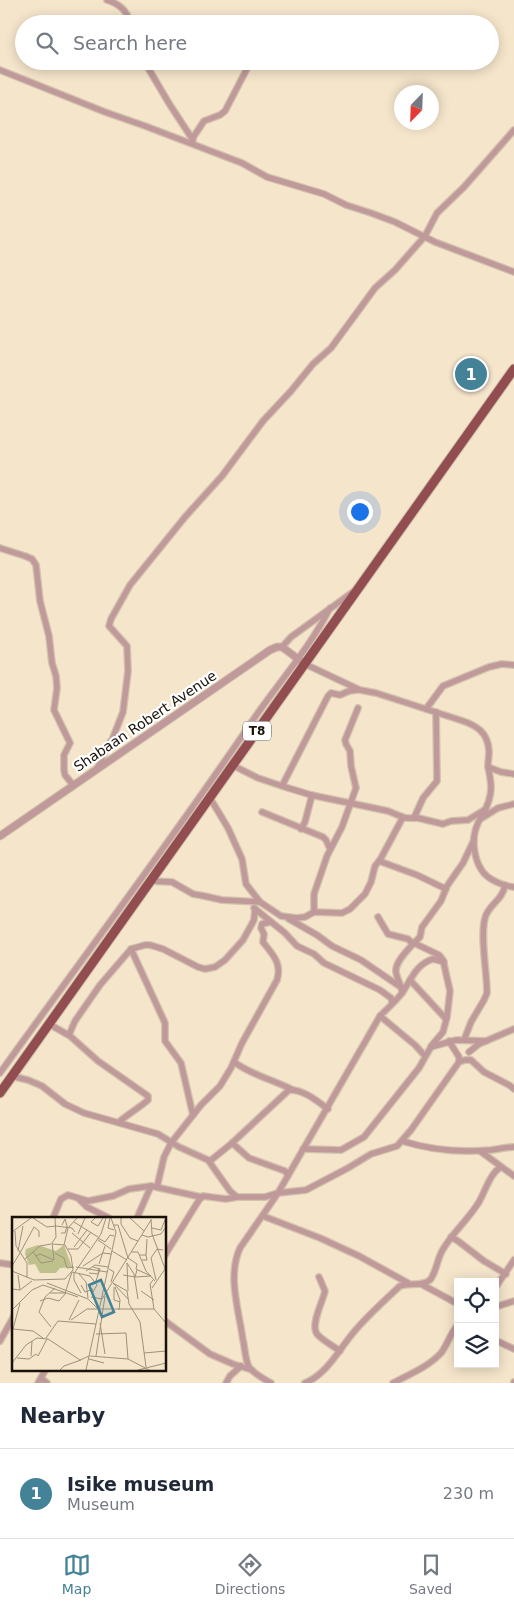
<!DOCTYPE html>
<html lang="en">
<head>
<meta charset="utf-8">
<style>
	:root { --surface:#fff; --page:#f6f6f7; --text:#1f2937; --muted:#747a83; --line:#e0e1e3; --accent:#448297 }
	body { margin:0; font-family:"DejaVu Sans",sans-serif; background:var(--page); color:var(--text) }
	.controls { position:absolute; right:15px; bottom:15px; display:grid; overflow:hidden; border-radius:0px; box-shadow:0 2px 12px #0003 }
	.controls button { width:45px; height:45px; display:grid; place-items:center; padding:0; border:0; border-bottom:1px solid var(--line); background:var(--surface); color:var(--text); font:25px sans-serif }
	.compass { position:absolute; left:394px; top:85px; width:45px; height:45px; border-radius:50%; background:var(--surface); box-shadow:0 2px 12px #0003; rotate:203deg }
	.you { position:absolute; left:359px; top:511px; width:18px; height:18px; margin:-12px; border:4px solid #fff; border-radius:50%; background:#1a73e8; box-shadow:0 0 0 8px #1a73e833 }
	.badge { display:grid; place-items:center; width:32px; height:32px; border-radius:50%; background:var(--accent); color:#fff; font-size:16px; font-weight:700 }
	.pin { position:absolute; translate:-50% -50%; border:2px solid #fff; box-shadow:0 1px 5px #0006 }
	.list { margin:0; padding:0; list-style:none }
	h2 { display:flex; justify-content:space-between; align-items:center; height:65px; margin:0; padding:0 20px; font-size:21px }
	h2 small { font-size:16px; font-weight:400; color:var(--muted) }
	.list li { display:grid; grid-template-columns:32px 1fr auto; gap:15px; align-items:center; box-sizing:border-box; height:90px; padding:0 20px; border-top:1px solid var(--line) }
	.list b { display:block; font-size:19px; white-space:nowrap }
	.list p { margin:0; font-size:16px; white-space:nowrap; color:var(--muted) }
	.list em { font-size:16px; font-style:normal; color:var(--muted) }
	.icon { flex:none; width:28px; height:28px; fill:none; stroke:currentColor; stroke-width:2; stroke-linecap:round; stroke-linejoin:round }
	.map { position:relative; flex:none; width:514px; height:1383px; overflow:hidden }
	.search { position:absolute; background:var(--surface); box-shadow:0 2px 12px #0003; left:15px; right:15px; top:15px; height:55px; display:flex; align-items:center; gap:12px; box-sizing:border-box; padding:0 18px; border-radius:28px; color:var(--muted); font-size:19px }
	.sheet { height:155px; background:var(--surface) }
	nav { display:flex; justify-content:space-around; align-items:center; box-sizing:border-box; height:70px; border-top:1px solid var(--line); background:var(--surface); font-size:14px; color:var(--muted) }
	nav a { display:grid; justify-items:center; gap:2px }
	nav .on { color:var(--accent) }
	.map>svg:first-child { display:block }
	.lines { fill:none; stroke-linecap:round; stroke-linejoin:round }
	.minor-casing { stroke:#d2c3ac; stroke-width:8 }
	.tertiary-casing { stroke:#d2c3ac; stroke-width:9 }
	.trunk-casing { stroke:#d2c3ac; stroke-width:11 }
	.minor { stroke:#c09a9b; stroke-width:5.5 }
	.tertiary { stroke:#c09a9b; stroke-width:7 }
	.trunk { stroke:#924d50; stroke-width:9 }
	.labels { text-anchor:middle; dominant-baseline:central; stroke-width:4.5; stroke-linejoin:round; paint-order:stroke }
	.shield { fill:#fff; stroke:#5d5953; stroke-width:1 }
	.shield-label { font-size:12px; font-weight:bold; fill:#181209 }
	.street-label { font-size:14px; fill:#181209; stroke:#fff }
	.inset-road { fill:none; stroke:#9d917d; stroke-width:1 }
	.view { fill:#448297; fill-opacity:0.15; stroke:#448297; stroke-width:2.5 }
	.inset-edge { fill:none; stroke:#181209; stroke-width:2.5 }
</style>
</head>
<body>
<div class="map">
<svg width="514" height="1383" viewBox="0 0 514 1383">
	<rect width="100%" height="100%" fill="#f5e5cb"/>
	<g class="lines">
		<g class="minor-casing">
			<g id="minor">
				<path d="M107 0C120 4 127 11 131 24"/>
				<path d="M144 61 170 105 193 140"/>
				<path d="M0 70 105 112 145 126 242 163 267 177 324 194 346 205 371 213 395 222 435 242 514 272"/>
				<path d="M192 139 204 121 220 115 225 111 251 61"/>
				<path d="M0 548 25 556 32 559 36 565 40 601 49 636 52 663 56 676 57 688 54 710 70 743 64 755V770L65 775 73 785"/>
				<path d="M282 647 291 637 353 592"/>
				<path d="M305 664 360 690 376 693 460 720C476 725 488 732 489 751 489 756 488 761 488 766 490 778 493 788 489 800 486 812 477 820 475 832 472 842 475 860 481 869 486 879 503 886 514 887"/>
				<path d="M426 709 443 686 489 667 502 664 514 665"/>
				<path d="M232 765 258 778 285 787 311 795 388 811 405 818H418L443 824 451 821 468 820 486 809"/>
				<path d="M488 767 501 772 514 774"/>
				<path d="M97 769 106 749 107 745 112 740 123 712 128 671 127 646 109 626 111 619 130 585 185 517 222 476 263 421 291 391 313 364 331 348 375 288 395 270 425 236 437 213 464 187 514 130"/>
				<path d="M282 786 328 696 331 693 340 695 349 691 357 690"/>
				<path d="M210 798 228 828 242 859 246 884 260 902"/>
				<path d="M262 812 323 837 326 840 330 849"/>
				<path d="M414 818 423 798 437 781 436 712"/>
				<path d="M482 818 498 808 514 804"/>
				<path d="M301 829 305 822 312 795"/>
				<path d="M379 861 417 875 446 889"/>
				<path d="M150 881 172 882 193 894 204 896 222 900 260 902 281 916 297 918 305 917 314 912 342 913 350 909 365 894 371 882 375 866 380 860 403 817"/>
				<path d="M254 908 285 933 297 946 314 954 324 963 380 990 391 998 392 1002"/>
				<path d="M314 912V894L327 856 342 827 356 788 351 766 350 751 346 744 345 740 358 708"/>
				<path d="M378 917 388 934 408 939 413 944"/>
				<path d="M289 919 317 935 332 946 361 960 402 988"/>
				<path d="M414 943 420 937 422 927 441 901 447 886 463 863 474 840"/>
				<path d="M131 949 165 1023V1041L181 1063 193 1115"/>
				<path d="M410 980 446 1019"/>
				<path d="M380 1016 415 1045 425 1056"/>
				<path d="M49 1024 70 1036 98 1061 148 1096V1100C139 1108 128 1114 119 1122"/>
				<path d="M69 1035 75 1021 100 985 131 949 145 945H150L163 949 198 967 205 969 215 967 225 960 243 940 254 920 255 909"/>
				<path d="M464 1040 471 1022 484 1000 487 993C487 972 480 937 485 918 488 905 503 900 505 885"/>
				<path d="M449 1041 459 1057V1062"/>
				<path d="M431 1047 456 1040 486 1041"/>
				<path d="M469 1052 479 1044 514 1029"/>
				<path d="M234 1062C253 1076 272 1079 293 1090"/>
				<path d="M0 1073C84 956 172 840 253 720 279 682 309 649 330 608"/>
				<path d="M11 1076 28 1080 42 1086 65 1104 84 1113 158 1134 179 1147 208 1160 230 1191 237 1197"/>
				<path d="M402 1141C431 1150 460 1153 491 1150 499 1149 506 1147 514 1147"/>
				<path d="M232 1143 249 1158 285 1171 288 1175"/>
				<path d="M303 1149 341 1150 364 1137 419 1068 432 1045 443 1032 447 1017 450 991 443 960 439 955 416 944H413C407 951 395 962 396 972 397 980 402 985 402 993"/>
				<path d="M480 1151 514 1176"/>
				<path d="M210 1161 231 1144 289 1090C303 1089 317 1101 328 1109"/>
				<path d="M157 1187 164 1157 171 1143 201 1105 220 1086 231 1068 242 1043 277 980C282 963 273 955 263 942L264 934 261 928 262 924 270 922"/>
				<path d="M79 1199 87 1207 109 1218"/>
				<path d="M263 1216 320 1238 359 1256 408 1283"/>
				<path d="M53 1218 61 1199 68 1195 88 1201 113 1196 129 1189 151 1186 201 1197"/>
				<path d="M137 1218 151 1186"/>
				<path d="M451 1237 458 1241 484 1261 506 1274"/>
				<path d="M165 1255 199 1200 203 1196 226 1199 237 1197H265L278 1193 380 1016C387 1009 397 1000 402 993 411 980 416 964 433 959L444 962"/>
				<path d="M0 1263 14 1265"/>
				<path d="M319 1277 325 1291C323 1301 310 1325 317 1334 322 1340 333 1346 340 1351"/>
				<path d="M421 1284 458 1304"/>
				<path d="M495 1288 514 1260"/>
				<path d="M495 1307 514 1301"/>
				<path d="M165 1321 210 1354 233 1364 252 1370"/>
				<path d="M495 1340 514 1349"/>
				<path d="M0 1341 14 1316"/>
				<path d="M41 1378 47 1383"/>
				<path d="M38 1383 46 1369"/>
				<path d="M226 1383 230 1376 241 1366"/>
				<path d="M271 1383C264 1379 254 1374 249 1367 245 1359 245 1348 243 1340 239 1311 227 1276 240 1248L278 1193 306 1190 348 1168 371 1154 397 1146 411 1130 459 1062 465 1060H471L484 1072 509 1085 514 1089"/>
				<path d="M305 1383C327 1374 338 1351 353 1333 367 1316 384 1301 400 1286 410 1282 422 1287 430 1280 436 1273 437 1260 442 1251 452 1233 468 1220 479 1202 485 1192 490 1173 501 1167"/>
				<path d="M393 1383C410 1374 428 1367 441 1353 448 1344 450 1333 458 1325"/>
				<path d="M514 1383V1382"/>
			</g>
		</g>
		<g class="tertiary-casing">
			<path id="tertiary" d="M0 836 270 650 277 647H282L305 664"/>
		</g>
		<g class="trunk-casing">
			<path id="trunk" d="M0 1093 514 369"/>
		</g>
		<use href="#minor" class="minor"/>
		<use href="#tertiary" class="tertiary"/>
		<use href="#trunk" class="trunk"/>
	</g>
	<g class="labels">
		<rect class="shield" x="243" y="721.5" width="28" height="19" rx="4"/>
		<g class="shield-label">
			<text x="257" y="731">T8</text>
		</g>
		<g class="street-label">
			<text transform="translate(145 721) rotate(-34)">Shabaan Robert Avenue</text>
		</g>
	</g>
	<g transform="translate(12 1217)">
		<rect width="154" height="154" fill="#f5e5cb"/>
		<path d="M26 28 44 34 52 28 60 50 48 51 44 56H28L23 47 17 48 13 37 14 32Z" fill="#bec18b"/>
		<path class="inset-road" d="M21 1 35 10 44 9M83 1 79 5 86 9 91 1M98 1 96 11 102 13M109 1V7L118 21 126 24M118 1 132 14M139 2 140 17 154 54M62 5 86 20M102 8H106L116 41 125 47 124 52 139 59M44 9 60 11 63 15M140 11 149 13 153 3M3 14 4 29 15 46V61M0 15 19 1M49 16H53L55 9 53 2 50 8M60 16 78 31M66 17 73 1M130 18 136 20 149 17 154 10M86 21 93 25 98 18 102 19M86 23 99 32M52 28 56 11 65 1M62 30 75 13M56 32H66L79 15M6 34 11 9M100 34 115 43M21 35 29 46 41 44M120 35H126L134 54 143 64M8 36 22 10 27 14V20M43 36 52 41 55 51 62 50M128 38H134L135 43H130M134 38 135 22M24 39 28 37 42 43 40 26 44 20 43 1M13 42 28 29 39 27M115 46 122 57 126 82M115 46 116 74M87 47 93 29M0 49 8 36M71 49 91 36 99 37M64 50 95 55M81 50 88 52 84 64M97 52 102 55 99 65M0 54 22 63 53 62 61 53 59 39 53 28 40 27M74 54 83 48 96 50M63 55 89 17 94 1M62 56V63L69 76M77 56 86 57 87 51M67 57 74 65 76 81M6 58 8 73M111 58 123 60 125 53M123 60 139 59M141 63 138 67 142 92M144 63 139 41 145 32 151 33M35 66 76 82 86 92M101 66 115 74 117 87 128 105 134 150M101 66 116 82M69 68 73 75 81 72M102 70V83L108 85M103 70 108 83 107 93M140 71 153 52M0 72 8 73 20 64M129 74 142 83M38 76H53L60 55 78 59 85 68 81 75M79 80 90 82 139 3M28 84 36 81 47 84 54 76M8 86 1 112 21 114 31 121M0 93 20 73 31 68 66 80M57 103 67 83M59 103 75 92H142L154 106M88 106 93 137M39 110 27 95 33 80 43 71M84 117 114 116 116 142M34 121 46 104 84 107M132 136 154 134M19 139 20 124M78 139 116 142 137 153M84 139 93 79M5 141 17 142 24 137 26 139 35 122M77 142 92 146M0 146 14 128 25 121 36 122 68 143 77 139M48 153 52 149 69 143M74 153 104 15 99 1M126 153 154 146"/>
		<path class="view" d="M89 63 102 95 90 100 77 68Z"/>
		<rect width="154" height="154" class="inset-edge"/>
	</g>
</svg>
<div class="controls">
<button><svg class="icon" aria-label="locate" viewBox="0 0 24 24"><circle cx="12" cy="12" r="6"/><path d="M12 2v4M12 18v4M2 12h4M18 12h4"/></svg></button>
<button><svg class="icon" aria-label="layers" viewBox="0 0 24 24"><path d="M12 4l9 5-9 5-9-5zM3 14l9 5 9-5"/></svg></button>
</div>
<svg class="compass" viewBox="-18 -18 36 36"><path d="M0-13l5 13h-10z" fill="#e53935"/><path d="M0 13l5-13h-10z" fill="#747a83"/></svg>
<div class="you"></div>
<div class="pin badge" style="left:471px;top:374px">1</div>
<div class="search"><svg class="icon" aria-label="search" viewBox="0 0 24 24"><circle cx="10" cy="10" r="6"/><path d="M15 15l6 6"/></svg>Search here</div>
</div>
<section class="sheet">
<h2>Nearby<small></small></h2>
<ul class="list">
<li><span class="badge">1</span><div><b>Isike museum</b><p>Museum</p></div><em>230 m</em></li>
</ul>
</section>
<nav>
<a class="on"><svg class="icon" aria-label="map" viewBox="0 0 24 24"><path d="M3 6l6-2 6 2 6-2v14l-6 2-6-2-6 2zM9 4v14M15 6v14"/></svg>Map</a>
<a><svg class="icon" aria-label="directions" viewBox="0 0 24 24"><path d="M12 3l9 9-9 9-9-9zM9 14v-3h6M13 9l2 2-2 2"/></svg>Directions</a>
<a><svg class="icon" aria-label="saved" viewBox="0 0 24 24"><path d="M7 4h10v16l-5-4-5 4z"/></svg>Saved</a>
</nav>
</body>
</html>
